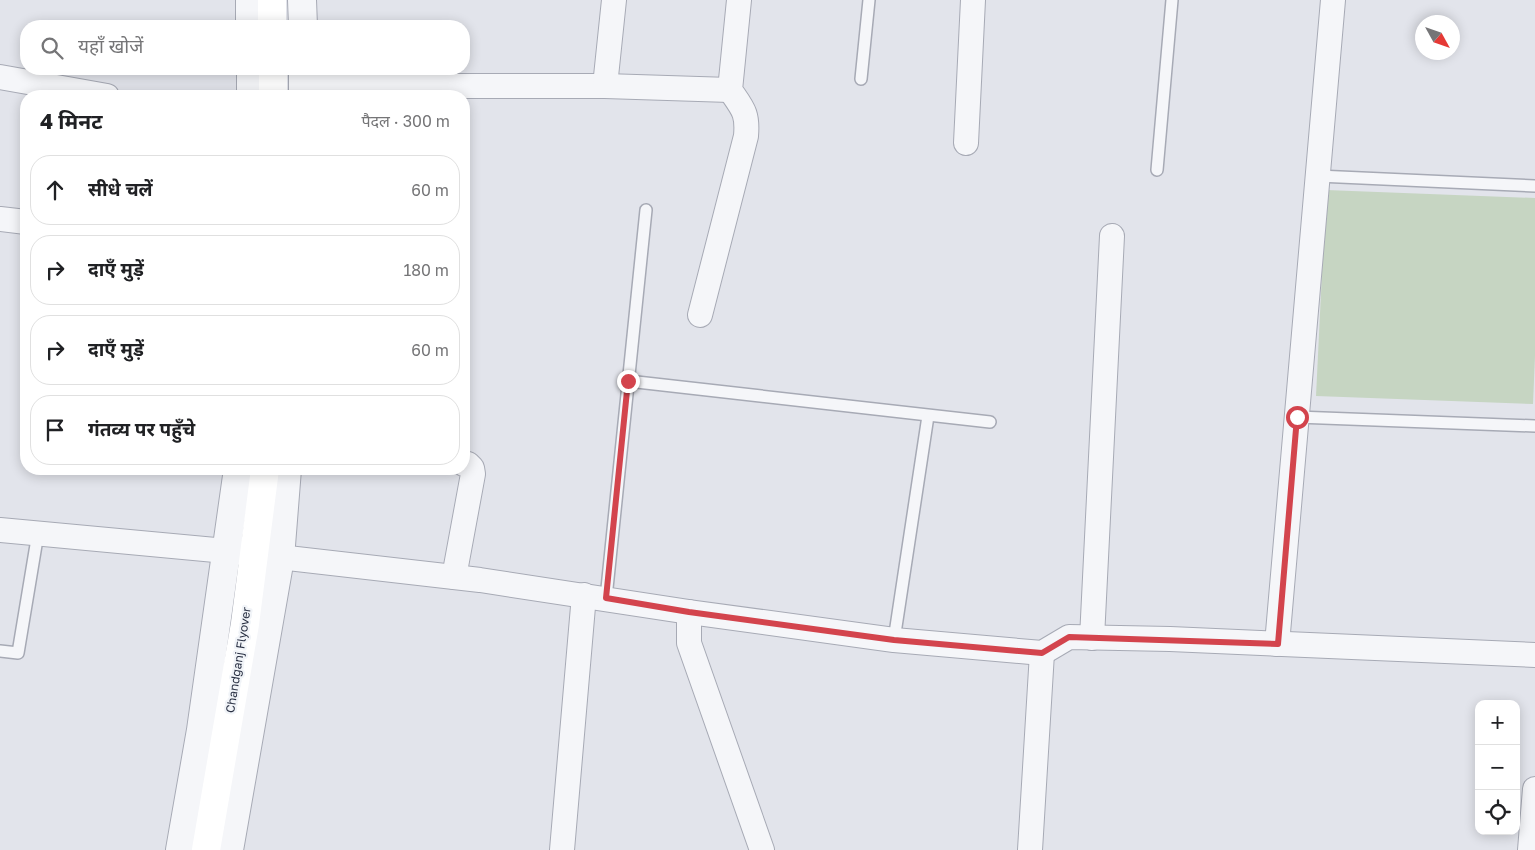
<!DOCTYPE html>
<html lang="hi">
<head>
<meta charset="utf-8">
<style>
	:root { --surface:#fff; --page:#f6f6f6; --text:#202124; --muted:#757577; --line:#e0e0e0 }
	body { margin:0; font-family:"Golos Text","Noto Sans Devanagari",sans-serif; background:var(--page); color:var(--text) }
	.controls { position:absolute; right:15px; bottom:15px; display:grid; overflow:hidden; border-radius:10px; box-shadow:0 2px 12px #0003 }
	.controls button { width:45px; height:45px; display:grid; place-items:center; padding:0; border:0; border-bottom:1px solid var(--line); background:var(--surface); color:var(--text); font:25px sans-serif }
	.compass { position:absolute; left:1415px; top:15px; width:45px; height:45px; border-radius:50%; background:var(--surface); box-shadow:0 2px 12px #0003; rotate:130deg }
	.stop { position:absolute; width:15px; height:15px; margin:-11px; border:4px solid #d3444d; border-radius:50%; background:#fff }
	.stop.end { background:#d3444d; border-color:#fff; box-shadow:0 1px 5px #0008 }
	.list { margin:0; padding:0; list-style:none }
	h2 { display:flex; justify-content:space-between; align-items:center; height:65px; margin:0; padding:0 20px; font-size:21px }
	h2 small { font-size:16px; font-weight:400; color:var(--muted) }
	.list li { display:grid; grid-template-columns:32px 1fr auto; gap:15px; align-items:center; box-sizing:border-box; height:70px; margin:0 10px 10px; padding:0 10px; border:1px solid var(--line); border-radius:20px }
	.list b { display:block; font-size:19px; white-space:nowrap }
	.list em { font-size:16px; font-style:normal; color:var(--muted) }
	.icon { flex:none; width:28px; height:28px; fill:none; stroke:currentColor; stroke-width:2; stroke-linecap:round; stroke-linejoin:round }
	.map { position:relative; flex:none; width:1535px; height:850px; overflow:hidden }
	.search { position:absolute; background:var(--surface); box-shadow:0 2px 12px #0003; left:20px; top:20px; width:450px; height:55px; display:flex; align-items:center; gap:12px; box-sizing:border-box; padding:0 18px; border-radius:20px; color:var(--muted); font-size:19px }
	.panel { position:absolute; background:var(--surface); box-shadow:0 2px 12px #0003; left:20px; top:90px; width:450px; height:385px; border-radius:20px }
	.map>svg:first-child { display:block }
	.green { fill:#c6d5c2 }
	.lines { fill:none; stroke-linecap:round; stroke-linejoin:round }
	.service-casing { stroke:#a7aab5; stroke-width:14 }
	.minor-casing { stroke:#a7aab5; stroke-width:26 }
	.tertiary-casing { stroke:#a7aab5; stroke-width:30 }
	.service { stroke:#f5f6f9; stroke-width:11 }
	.minor { stroke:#f5f6f9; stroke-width:24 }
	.tertiary { stroke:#f5f6f9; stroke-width:28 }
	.secondary { stroke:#fff; stroke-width:28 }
	.secondary-bridge { stroke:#fff; stroke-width:28 }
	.route { stroke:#d3444d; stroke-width:6 }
	.labels { text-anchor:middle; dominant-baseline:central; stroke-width:4.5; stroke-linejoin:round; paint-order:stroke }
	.street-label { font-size:12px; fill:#293043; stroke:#f1f4f8 }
</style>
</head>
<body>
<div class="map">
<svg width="1535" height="850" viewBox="0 0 1535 850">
	<rect width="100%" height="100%" fill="#e2e4eb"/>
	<path class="green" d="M1326 190 1535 198V356L1533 404 1316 396Z"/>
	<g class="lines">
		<g class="service-casing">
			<g id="service">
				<path d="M861 79 869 0"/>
				<path d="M1157 170 1172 0"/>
				<path d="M1318 176 1535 186"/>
				<path d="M628 381 990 422"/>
				<path d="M1297 417 1535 426"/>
				<path d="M606 598 646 210"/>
				<path d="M894 640 928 416"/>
				<path d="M0 651 18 653 38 533"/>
			</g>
		</g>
		<g class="minor-casing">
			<g id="minor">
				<path d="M0 77 107 96"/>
				<path d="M303 86H605L730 90"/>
				<path d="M605 86 614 0"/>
				<path d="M966 143 973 0"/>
				<path d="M0 219 26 222"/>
				<path d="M700 315 746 136C748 113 743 109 730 90L739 0"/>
				<path d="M0 530 226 551 480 580 689 612 894 640 1042 653 1069 637 1170 639 1535 655"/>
				<path d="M454 577 473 474 472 468 468 464H464"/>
				<path d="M689 612V643L762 850"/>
				<path d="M1092 638 1112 236"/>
				<path d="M1277 644 1333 0"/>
				<path d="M562 850 584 595"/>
				<path d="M1030 850 1042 653"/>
				<path d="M1530 850 1535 789"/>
			</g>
		</g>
		<g class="tertiary-casing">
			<g id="tertiary">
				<path d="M250 0V26"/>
				<path d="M302 0 303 26"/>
				<path d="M251 69V96"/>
				<path d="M303 69V96"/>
				<path d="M180 850 201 730 238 469"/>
				<path d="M229 850 280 558 287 469"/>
			</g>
		</g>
		<use href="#service" class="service"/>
		<use href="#minor" class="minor"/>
		<use href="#tertiary" class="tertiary"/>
		<g class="secondary">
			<path d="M272 0V26"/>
			<path d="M273 69V96"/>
		</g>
		<path class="secondary-bridge" d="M206 850 245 624 265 469"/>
	</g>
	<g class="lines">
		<path class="route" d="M628 381 606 598 689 612 894 640 1042 653 1069 637 1278 644 1297 417"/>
	</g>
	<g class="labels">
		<g class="street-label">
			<text transform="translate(238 660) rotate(-81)">Chandganj Flyover</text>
		</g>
	</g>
</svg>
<div class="controls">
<button>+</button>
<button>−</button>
<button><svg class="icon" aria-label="locate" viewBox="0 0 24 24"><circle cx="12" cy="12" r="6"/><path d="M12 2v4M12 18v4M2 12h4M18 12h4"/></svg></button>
</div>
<svg class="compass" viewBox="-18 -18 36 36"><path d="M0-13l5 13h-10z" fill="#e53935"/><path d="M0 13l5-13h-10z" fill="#757577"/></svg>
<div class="stop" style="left:1297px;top:417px"></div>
<div class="stop end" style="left:628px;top:381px"></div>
<div class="search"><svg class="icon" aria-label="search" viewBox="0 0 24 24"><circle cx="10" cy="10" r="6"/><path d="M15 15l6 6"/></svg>यहाँ खोजें</div>
<section class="panel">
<h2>4 मिनट<small>पैदल · 300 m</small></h2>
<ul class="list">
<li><svg class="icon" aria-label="ahead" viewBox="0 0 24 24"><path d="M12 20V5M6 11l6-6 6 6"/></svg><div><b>सीधे चलें</b></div><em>60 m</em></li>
<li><svg class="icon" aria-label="right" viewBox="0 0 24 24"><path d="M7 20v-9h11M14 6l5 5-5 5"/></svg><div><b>दाएँ मुड़ें</b></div><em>180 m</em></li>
<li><svg class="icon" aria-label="right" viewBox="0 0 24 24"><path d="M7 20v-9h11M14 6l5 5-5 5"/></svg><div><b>दाएँ मुड़ें</b></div><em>60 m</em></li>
<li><svg class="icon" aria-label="arrive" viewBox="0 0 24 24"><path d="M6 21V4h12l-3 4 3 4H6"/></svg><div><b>गंतव्य पर पहुँचे</b></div></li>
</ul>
</section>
</div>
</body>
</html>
